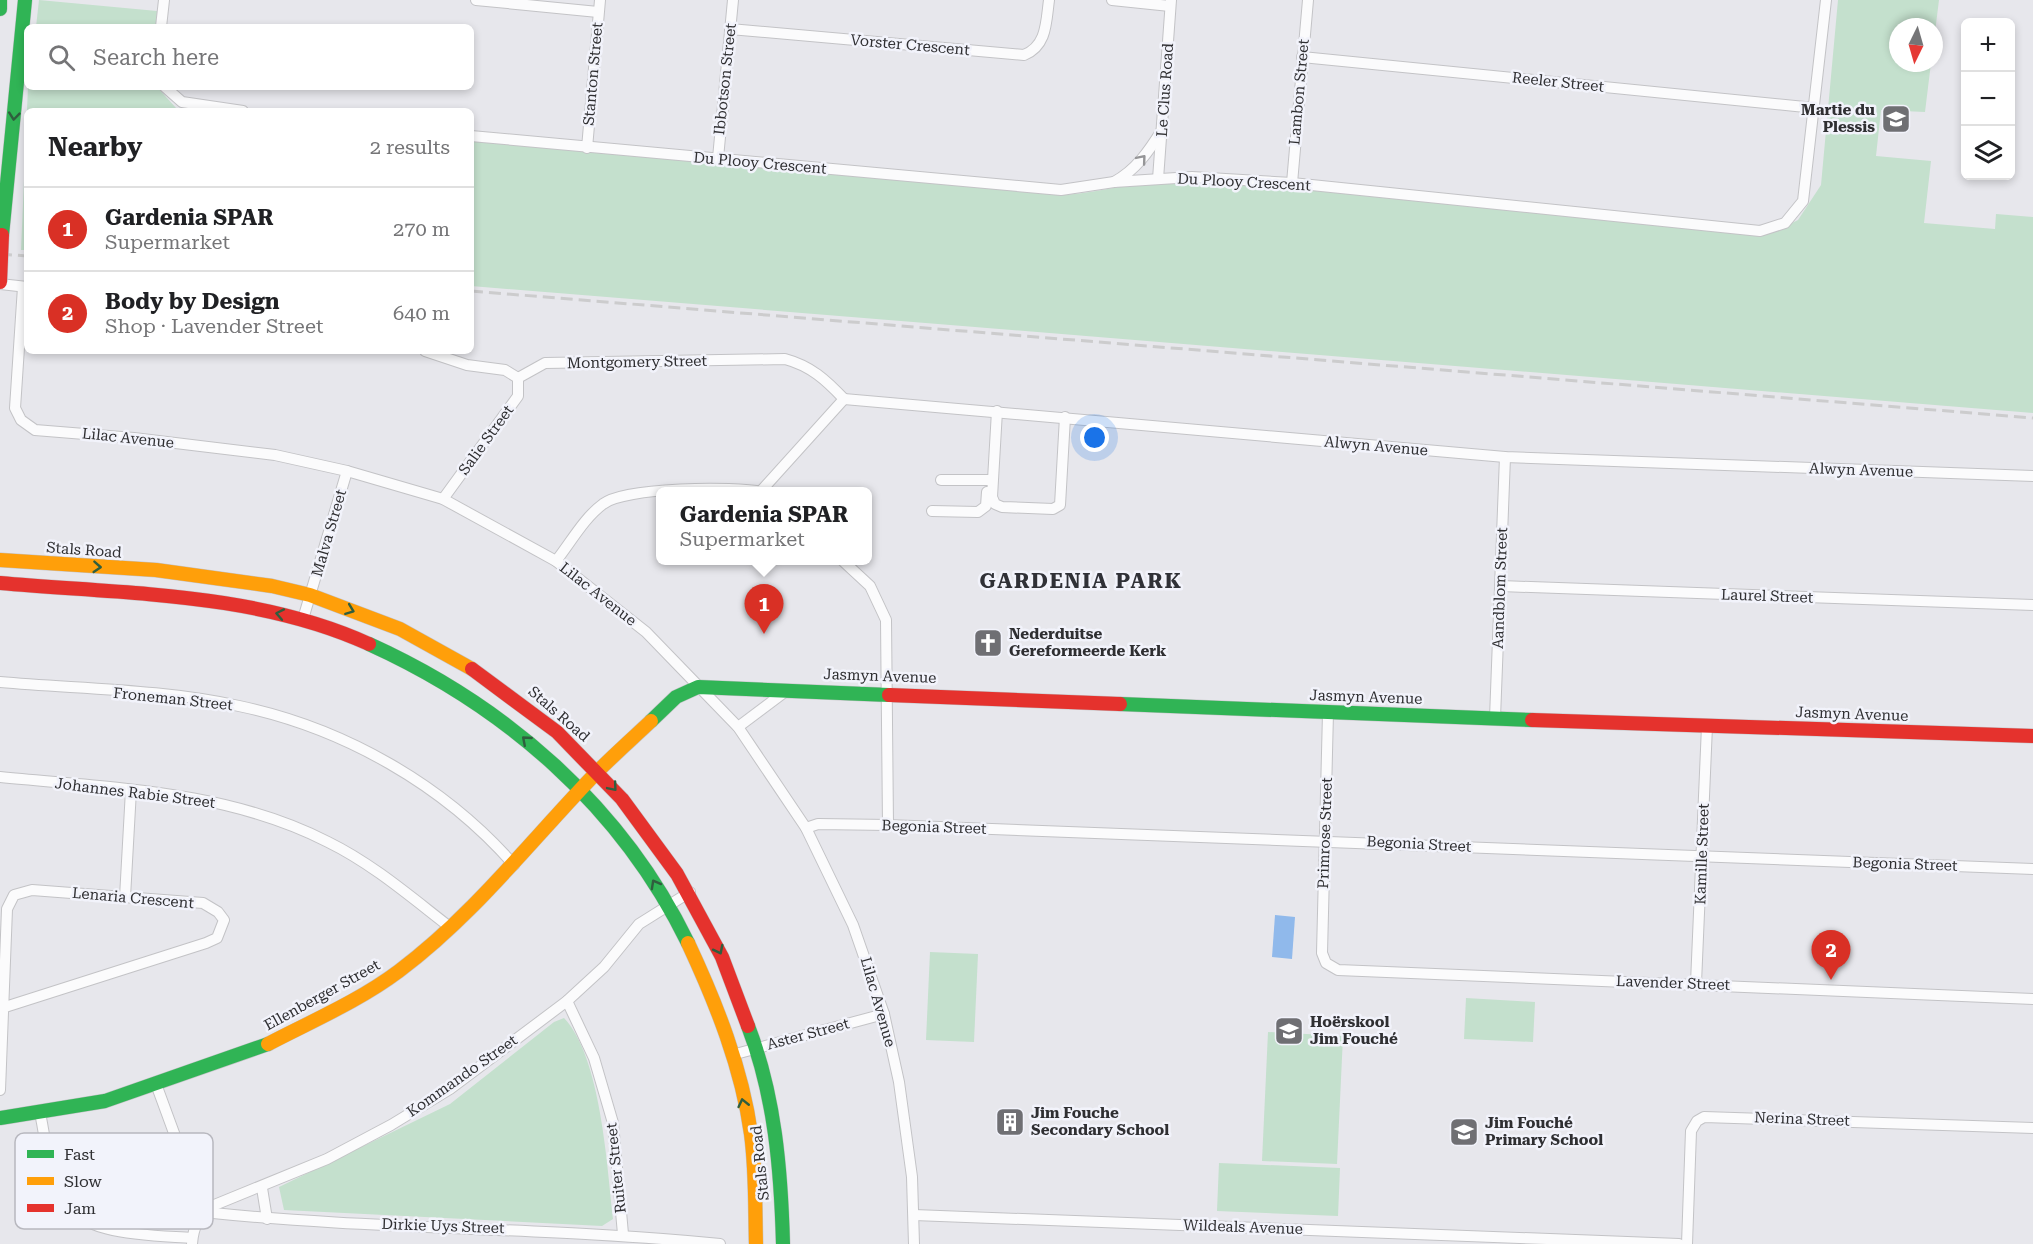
<!DOCTYPE html>
<html lang="en">
<head>
<meta charset="utf-8">
<style>
	:root { --surface:#fff; --page:#f6f6f6; --text:#202124; --muted:#757577; --line:#e0e0e0; --accent:#d93025 }
	body { margin:0; font-family:"Roboto Serif",serif; background:var(--page); color:var(--text) }
	.controls { position:absolute; right:18px; top:18px; display:grid; overflow:hidden; border-radius:9px; box-shadow:0 3px 9px #0003 }
	.controls button { width:54px; height:54px; display:grid; place-items:center; padding:0; border:0; border-bottom:2px solid var(--line); background:var(--surface); color:var(--text); font:30px sans-serif }
	.compass { position:absolute; left:1889px; top:18px; width:54px; height:54px; border-radius:50%; background:var(--surface); box-shadow:0 3px 9px #0003; rotate:185deg }
	.you { position:absolute; left:1095px; top:438px; width:21px; height:21px; margin:-15px; border:4px solid #fff; border-radius:50%; background:#1a73e8; box-shadow:0 0 0 9px #1a73e833 }
	.badge { display:grid; place-items:center; width:39px; height:39px; border-radius:50%; background:var(--accent); color:#fff; font-size:20px; font-weight:700 }
	.pin { position:absolute; translate:-50% -50px; filter:drop-shadow(0 2px 3px #0008) }
	.pin::after { content:''; position:absolute; top:32px; width:21px; height:18px; background:inherit; clip-path:polygon(0 0,100% 0,50% 100%) }
	.popup { position:absolute; left:656px; top:487px; width:216px; height:78px; box-sizing:border-box; display:grid; place-content:center; border-radius:9px; background:var(--surface); filter:drop-shadow(0 2px 4px #0005); font-size:20px; white-space:nowrap; color:var(--muted) }
	.popup b { font-size:22px; color:var(--text) }
	.popup::after { content:''; position:absolute; left:50%; top:100%; margin-left:-12px; border:12px solid transparent; border-top-color:var(--surface) }
	.list { margin:0; padding:0; list-style:none }
	h2 { display:flex; justify-content:space-between; align-items:center; height:78px; margin:0; padding:0 24px; font-size:26px }
	h2 small { font-size:20px; font-weight:400; color:var(--muted) }
	.list li { display:grid; grid-template-columns:39px 1fr auto; gap:18px; align-items:center; box-sizing:border-box; height:84px; padding:0 24px; border-top:2px solid var(--line) }
	.list b { display:block; font-size:22px; white-space:nowrap }
	.list p { margin:0; font-size:20px; white-space:nowrap; color:var(--muted) }
	.list em { font-size:20px; font-style:normal; color:var(--muted) }
	.icon { flex:none; width:33px; height:33px; fill:none; stroke:currentColor; stroke-width:2; stroke-linecap:round; stroke-linejoin:round }
	.map { position:relative; flex:none; width:2033px; height:1244px; overflow:hidden }
	.search { position:absolute; background:var(--surface); box-shadow:0 3px 9px #0003; left:24px; top:24px; width:450px; height:66px; display:flex; align-items:center; gap:15px; box-sizing:border-box; padding:0 21px; border-radius:9px; color:var(--muted); font-size:22px }
	.panel { position:absolute; background:var(--surface); box-shadow:0 3px 9px #0003; left:24px; top:108px; width:450px; height:246px; border-radius:9px }
	.map>svg:first-child { display:block }
	.green { fill:#c4e0cd }
	.water { fill:#90b9eb }
	.lines { fill:none; stroke-linecap:round; stroke-linejoin:round }
	.street-casing { stroke:#c3c3c6; stroke-width:12 }
	.fast-casing { stroke:#c3c3c6; stroke-width:15 }
	.slow-casing { stroke:#c3c3c6; stroke-width:15 }
	.jam-casing { stroke:#c3c3c6; stroke-width:15 }
	.street { stroke:#fbfbfc; stroke-width:10 }
	.fast { stroke:#30b455; stroke-width:14 }
	.slow { stroke:#ff9f0a; stroke-width:14 }
	.jam { stroke:#e5322d; stroke-width:14 }
	.rail { stroke:#cccccd; stroke-width:3; stroke-dasharray:12 6; stroke-linecap:butt }
	.jam-bridge-casing { stroke:#c3c3c6; stroke-width:15; stroke-linecap:butt }
	.jam-bridge { stroke:#e5322d; stroke-width:14 }
	.oneway { stroke:#2f5e3e }
	.oneway2 { stroke:#959597 }
	.labels { text-anchor:middle; dominant-baseline:central; stroke-width:5; stroke-linejoin:round; paint-order:stroke }
	.street-label { font-size:15px; fill:#2f2f32; stroke:#f2f3fb }
	.poi-label { font-size:15px; font-weight:bold; fill:#2f2f32; stroke:#f2f3fb; text-anchor:start }
	.district-label { font-size:21px; font-weight:bold; letter-spacing:1.5px; fill:#303137; stroke:#f2f3fb }
	.key { fill:#f2f3fb; stroke:#b8b8bf; stroke-width:1.5 }
	.key-label { font-size:16px; fill:#2f2f32 }
</style>
</head>
<body>
<div class="map">
<svg width="2033" height="1244" viewBox="0 0 2033 1244">
	<rect width="100%" height="100%" fill="#e7e7ec"/>
	<g class="green">
		<path d="M39 0 157 11 156 27H36Z"/>
		<path d="M1838 0H1939L1934 40V27H1898V63H1931L1925 112 1881 110 1876 156 1931 161 1924 223 1995 229 1996 214 2033 217V413L471 286V139L1064 195C1105 192 1146 179 1187 179L1761 232 1782 228 1798 220 1821 185Z"/>
		<path d="M28 87H157L176 108 187 111H27V250H21Z"/>
		<path d="M930 952 978 954 974 1042 926 1040Z"/>
		<path d="M1466 998 1535 1002 1533 1042 1464 1039Z"/>
		<path d="M564 1018C601 1057 607 1166 613 1219L602 1226 284 1210 279 1187 450 1104 554 1022Z"/>
		<path d="M1268 1032 1343 1036 1337 1164 1262 1161Z"/>
		<path d="M1219 1163 1340 1168 1338 1216 1217 1211Z"/>
	</g>
	<path class="water" d="M1275 915 1295 917 1292 959 1272 957Z"/>
	<g class="lines">
		<g class="street-casing">
			<g id="street">
				<path d="M476 0 598 12"/>
				<path d="M1112 0 1170 6"/>
				<path d="M161 27 164 0"/>
				<path d="M730 29 1024 55C1047 46 1046 22 1049 0"/>
				<path d="M1302 57 1815 108"/>
				<path d="M165 87 182 102 243 111"/>
				<path d="M471 136 1061 190 1114 182 1192 177 1292 183 1760 231 1785 223 1803 201 1826 0"/>
				<path d="M587 148 600 0"/>
				<path d="M718 158 733 0"/>
				<path d="M1158 179 1171 0"/>
				<path d="M1114 182C1136 170 1149 151 1162 130"/>
				<path d="M1292 183 1308 0"/>
				<path d="M0 284 27 287"/>
				<path d="M23 287 15 408 21 420 35 430 134 438 275 455 347 471 443 499 556 561 646 632 738 727 806 828 853 925 884 1014 899 1082 912 1177 914 1244"/>
				<path d="M425 351 467 365 505 370 518 378 545 363 785 359C811 366 826 380 844 399"/>
				<path d="M844 399 1505 457 2033 476"/>
				<path d="M997 411 992 497 995 504 1002 507 1053 509 1060 505 1065 417"/>
				<path d="M941 480H989"/>
				<path d="M761 491 844 399"/>
				<path d="M443 499 518 396V378"/>
				<path d="M932 511 978 512 986 506 987 492"/>
				<path d="M842 560 870 586 886 620 888 825"/>
				<path d="M556 561C571 542 584 518 603 504 624 487 735 486 762 492"/>
				<path d="M1501 586 2033 605"/>
				<path d="M303 619 347 471"/>
				<path d="M0 682C79 689 162 689 239 706 344 728 444 785 514 865"/>
				<path d="M1328 713 1322 953 1326 963 1338 970 2033 999"/>
				<path d="M1495 718 1505 457"/>
				<path d="M738 727 786 691"/>
				<path d="M0 777C111 788 227 790 328 842 373 864 412 898 451 928"/>
				<path d="M806 828 818 824 888 825 2033 869"/>
				<path d="M125 897 131 790"/>
				<path d="M1696 983 1707 726"/>
				<path d="M567 1001 594 1058 613 1123 623 1234"/>
				<path d="M732 1055 884 1014"/>
				<path d="M156 1084 203 1212"/>
				<path d="M0 1090 7 909 14 895 32 890 203 903 218 912 224 920 217 938 206 943 2 1008"/>
				<path d="M40 1113C45 1135 49 1175 57 1194 77 1237 152 1235 192 1238"/>
				<path d="M262 1188 267 1219"/>
				<path d="M203 1212C375 1230 548 1227 720 1244"/>
				<path d="M914 1215 1679 1244"/>
				<path d="M192 1244C193 1228 198 1215 212 1206L327 1159 391 1125 450 1089 567 1001 604 967 639 924 690 892"/>
				<path d="M1687 1244 1691 1131 1697 1121 1704 1117 2033 1128"/>
			</g>
		</g>
		<g class="fast-casing">
			<g id="fast">
				<path d="M0 0V9"/>
				<path d="M2 235 25 0"/>
				<path d="M369 644C506 706 622 807 688 943"/>
				<path d="M1120 704 1532 720"/>
				<path d="M651 721 676 697 698 687 889 695"/>
				<path d="M748 1026C775 1096 781 1170 783 1244"/>
				<path d="M0 1118 105 1101 268 1044"/>
			</g>
		</g>
		<g class="slow-casing">
			<g id="slow">
				<path d="M0 560 156 570 272 586 310 595 400 629 472 669"/>
				<path d="M688 943C716 1003 742 1068 751 1134 756 1170 755 1208 756 1244"/>
				<path d="M268 1044C312 1021 359 1001 399 971 475 914 532 839 598 771 615 754 633 738 651 721"/>
			</g>
		</g>
		<g class="jam-casing">
			<g id="jam">
				<path d="M0 583C123 594 255 592 369 644"/>
				<path d="M472 669 557 732 622 799 677 874 722 957 748 1026"/>
				<path d="M889 695 1120 704"/>
				<path d="M1532 720 2033 736"/>
			</g>
		</g>
		<use href="#street" class="street"/>
		<use href="#fast" class="fast"/>
		<use href="#slow" class="slow"/>
		<use href="#jam" class="jam"/>
		<g class="rail">
			<path d="M0 254 27 256"/>
			<path d="M471 291 2033 418"/>
		</g>
		<g class="jam-bridge-casing">
			<path id="jam-bridge" d="M0 282 2 235"/>
		</g>
		<use href="#jam-bridge" class="jam-bridge"/>
	</g>
	<defs><path id="oneway-chevron" d="M-2-3.5L2.5 0L-2 3.5" fill="none" stroke-width="1.6" stroke-linecap="round" stroke-linejoin="round" transform="scale(1.5)"/></defs>
	<g class="oneway">
		<use href="#oneway-chevron" transform="translate(14 116) rotate(96)"/>
		<use href="#oneway-chevron" transform="translate(97 567) rotate(4)"/>
		<use href="#oneway-chevron" transform="translate(350 610) rotate(21)"/>
		<use href="#oneway-chevron" transform="translate(280 614) rotate(-169)"/>
		<use href="#oneway-chevron" transform="translate(526 740) rotate(-139)"/>
		<use href="#oneway-chevron" transform="translate(613 787) rotate(50)"/>
		<use href="#oneway-chevron" transform="translate(655 884) rotate(-119)"/>
		<use href="#oneway-chevron" transform="translate(719 950) rotate(63)"/>
		<use href="#oneway-chevron" transform="translate(743 1103) rotate(-103)"/>
	</g>
	<use class="oneway2" href="#oneway-chevron" transform="translate(1142 159) rotate(-50)"/>
	<defs>
		<g id="school-square" transform="scale(1.5)"><rect x="-9" y="-9" width="18" height="18" rx="4" fill="#6f6f73" stroke="#f2f3fb"/><path d="M0-5L7-2L0 1L-7-2ZM-4 1L0 2.5L4 1V4Q0 6-4 4Z" fill="#fff"/></g>
		<g id="church-square" transform="scale(1.5)"><rect x="-9" y="-9" width="18" height="18" rx="4" fill="#6f6f73" stroke="#f2f3fb"/><path d="M-1.2-6h2.4v3.5h3.3v2.4h-3.3V6h-2.4V-.1h-3.3v-2.4h3.3Z" fill="#fff"/></g>
		<g id="building-square" transform="scale(1.5)"><rect x="-9" y="-9" width="18" height="18" rx="4" fill="#6f6f73" stroke="#f2f3fb"/><path d="M-4-6H4V6H1V3H-1V6H-4ZM-2.5-4.3h1.7v1.8h-1.7ZM.8-4.3h1.7v1.8H.8ZM-2.5-1h1.7V.8h-1.7ZM.8-1h1.7V.8H.8Z" fill="#fff"/></g>
	</defs>
	<g fill-rule="evenodd">
		<use href="#school-square" x="1896" y="119"/>
		<use href="#church-square" x="988" y="643"/>
		<use href="#school-square" x="1289" y="1031"/>
		<use href="#building-square" x="1010" y="1122"/>
		<use href="#school-square" x="1464" y="1132"/>
	</g>
	<g class="labels">
		<g class="street-label">
			<text transform="translate(910 45) rotate(5)">Vorster Crescent</text>
			<text transform="translate(593 74) rotate(-85)">Stanton Street</text>
			<text transform="translate(725 79) rotate(-84)">Ibbotson Street</text>
			<text transform="translate(1558 82) rotate(6)">Reeler Street</text>
			<text transform="translate(1165 90) rotate(-86)">Le Clus Road</text>
			<text transform="translate(1299 92) rotate(-85)">Lambon Street</text>
			<text transform="translate(760 163) rotate(5)">Du Plooy Crescent</text>
			<text transform="translate(1244 182) rotate(3)">Du Plooy Crescent</text>
			<text transform="translate(637 362) rotate(-1)">Montgomery Street</text>
			<text transform="translate(128 438) rotate(6)">Lilac Avenue</text>
			<text transform="translate(486 440) rotate(-54)">Salie Street</text>
			<text transform="translate(1376 446) rotate(5)">Alwyn Avenue</text>
			<text transform="translate(1861 470) rotate(2)">Alwyn Avenue</text>
			<text transform="translate(329 533) rotate(-74)">Malva Street</text>
			<text transform="translate(84 550) rotate(4)">Stals Road</text>
			<text transform="translate(1500 588) rotate(-88)">Aandblom Street</text>
			<text transform="translate(598 594) rotate(38)">Lilac Avenue</text>
			<text transform="translate(1767 596) rotate(2)">Laurel Street</text>
			<text transform="translate(880 676) rotate(2)">Jasmyn Avenue</text>
			<text transform="translate(1366 697) rotate(2)">Jasmyn Avenue</text>
			<text transform="translate(173 699) rotate(6)">Froneman Street</text>
			<text transform="translate(559 714) rotate(41)">Stals Road</text>
			<text transform="translate(1852 714) rotate(2)">Jasmyn Avenue</text>
			<text transform="translate(135 793) rotate(7)">Johannes Rabie Street</text>
			<text transform="translate(934 827) rotate(2)">Begonia Street</text>
			<text transform="translate(1325 833) rotate(-88)">Primrose Street</text>
			<text transform="translate(1419 844) rotate(3)">Begonia Street</text>
			<text transform="translate(1702 854) rotate(-88)">Kamille Street</text>
			<text transform="translate(1905 864) rotate(2)">Begonia Street</text>
			<text transform="translate(133 898) rotate(5)">Lenaria Crescent</text>
			<text transform="translate(1673 983) rotate(2)">Lavender Street</text>
			<text transform="translate(322 995) rotate(-29)">Ellenberger Street</text>
			<text transform="translate(878 1002) rotate(74)">Lilac Avenue</text>
			<text transform="translate(808 1034) rotate(-15)">Aster Street</text>
			<text transform="translate(462 1076) rotate(-35)">Kommando Street</text>
			<text transform="translate(1802 1119) rotate(2)">Nerina Street</text>
			<text transform="translate(760 1163) rotate(-96)">Stals Road</text>
			<text transform="translate(616 1168) rotate(-96)">Ruiter Street</text>
			<text transform="translate(443 1226) rotate(2)">Dirkie Uys Street</text>
			<text transform="translate(1243 1227) rotate(2)">Wildeals Avenue</text>
		</g>
		<g class="poi-label">
			<text x="1875" y="110" text-anchor="end">Martie du<tspan x="1875" dy="17">Plessis</tspan></text>
			<text x="1009" y="634">Nederduitse<tspan x="1009" dy="17">Gereformeerde Kerk</tspan></text>
			<text x="1310" y="1022">Hoërskool<tspan x="1310" dy="17">Jim Fouché</tspan></text>
			<text x="1031" y="1113">Jim Fouche<tspan x="1031" dy="17">Secondary School</tspan></text>
			<text x="1485" y="1123">Jim Fouché<tspan x="1485" dy="17">Primary School</tspan></text>
		</g>
		<g class="district-label">
			<text x="1081" y="581">GARDENIA PARK</text>
		</g>
	</g>
	<rect x="15" y="1133" width="198" height="96" rx="9" class="key"/>
	<rect x="27" y="1150" width="27" height="8" fill="#30b455"/>
	<rect x="27" y="1177" width="27" height="8" fill="#ff9f0a"/>
	<rect x="27" y="1204" width="27" height="8" fill="#e5322d"/>
	<g class="key-label">
		<text x="64" y="1160">Fast</text>
		<text x="64" y="1187">Slow</text>
		<text x="64" y="1214">Jam</text>
	</g>
</svg>
<div class="controls">
<button>+</button>
<button>−</button>
<button><svg class="icon" aria-label="layers" viewBox="0 0 24 24"><path d="M12 4l9 5-9 5-9-5zM3 14l9 5 9-5"/></svg></button>
</div>
<svg class="compass" viewBox="-18 -18 36 36"><path d="M0-13l5 13h-10z" fill="#e53935"/><path d="M0 13l5-13h-10z" fill="#757577"/></svg>
<div class="you"></div>
<div class="pin badge" style="left:764px;top:634px">1</div>
<div class="popup"><b>Gardenia SPAR</b>Supermarket</div>
<div class="pin badge" style="left:1831px;top:980px">2</div>
<div class="search"><svg class="icon" aria-label="search" viewBox="0 0 24 24"><circle cx="10" cy="10" r="6"/><path d="M15 15l6 6"/></svg>Search here</div>
<section class="panel">
<h2>Nearby<small>2 results</small></h2>
<ul class="list">
<li><span class="badge">1</span><div><b>Gardenia SPAR</b><p>Supermarket</p></div><em>270 m</em></li>
<li><span class="badge">2</span><div><b>Body by Design</b><p>Shop · Lavender Street</p></div><em>640 m</em></li>
</ul>
</section>
</div>
</body>
</html>
